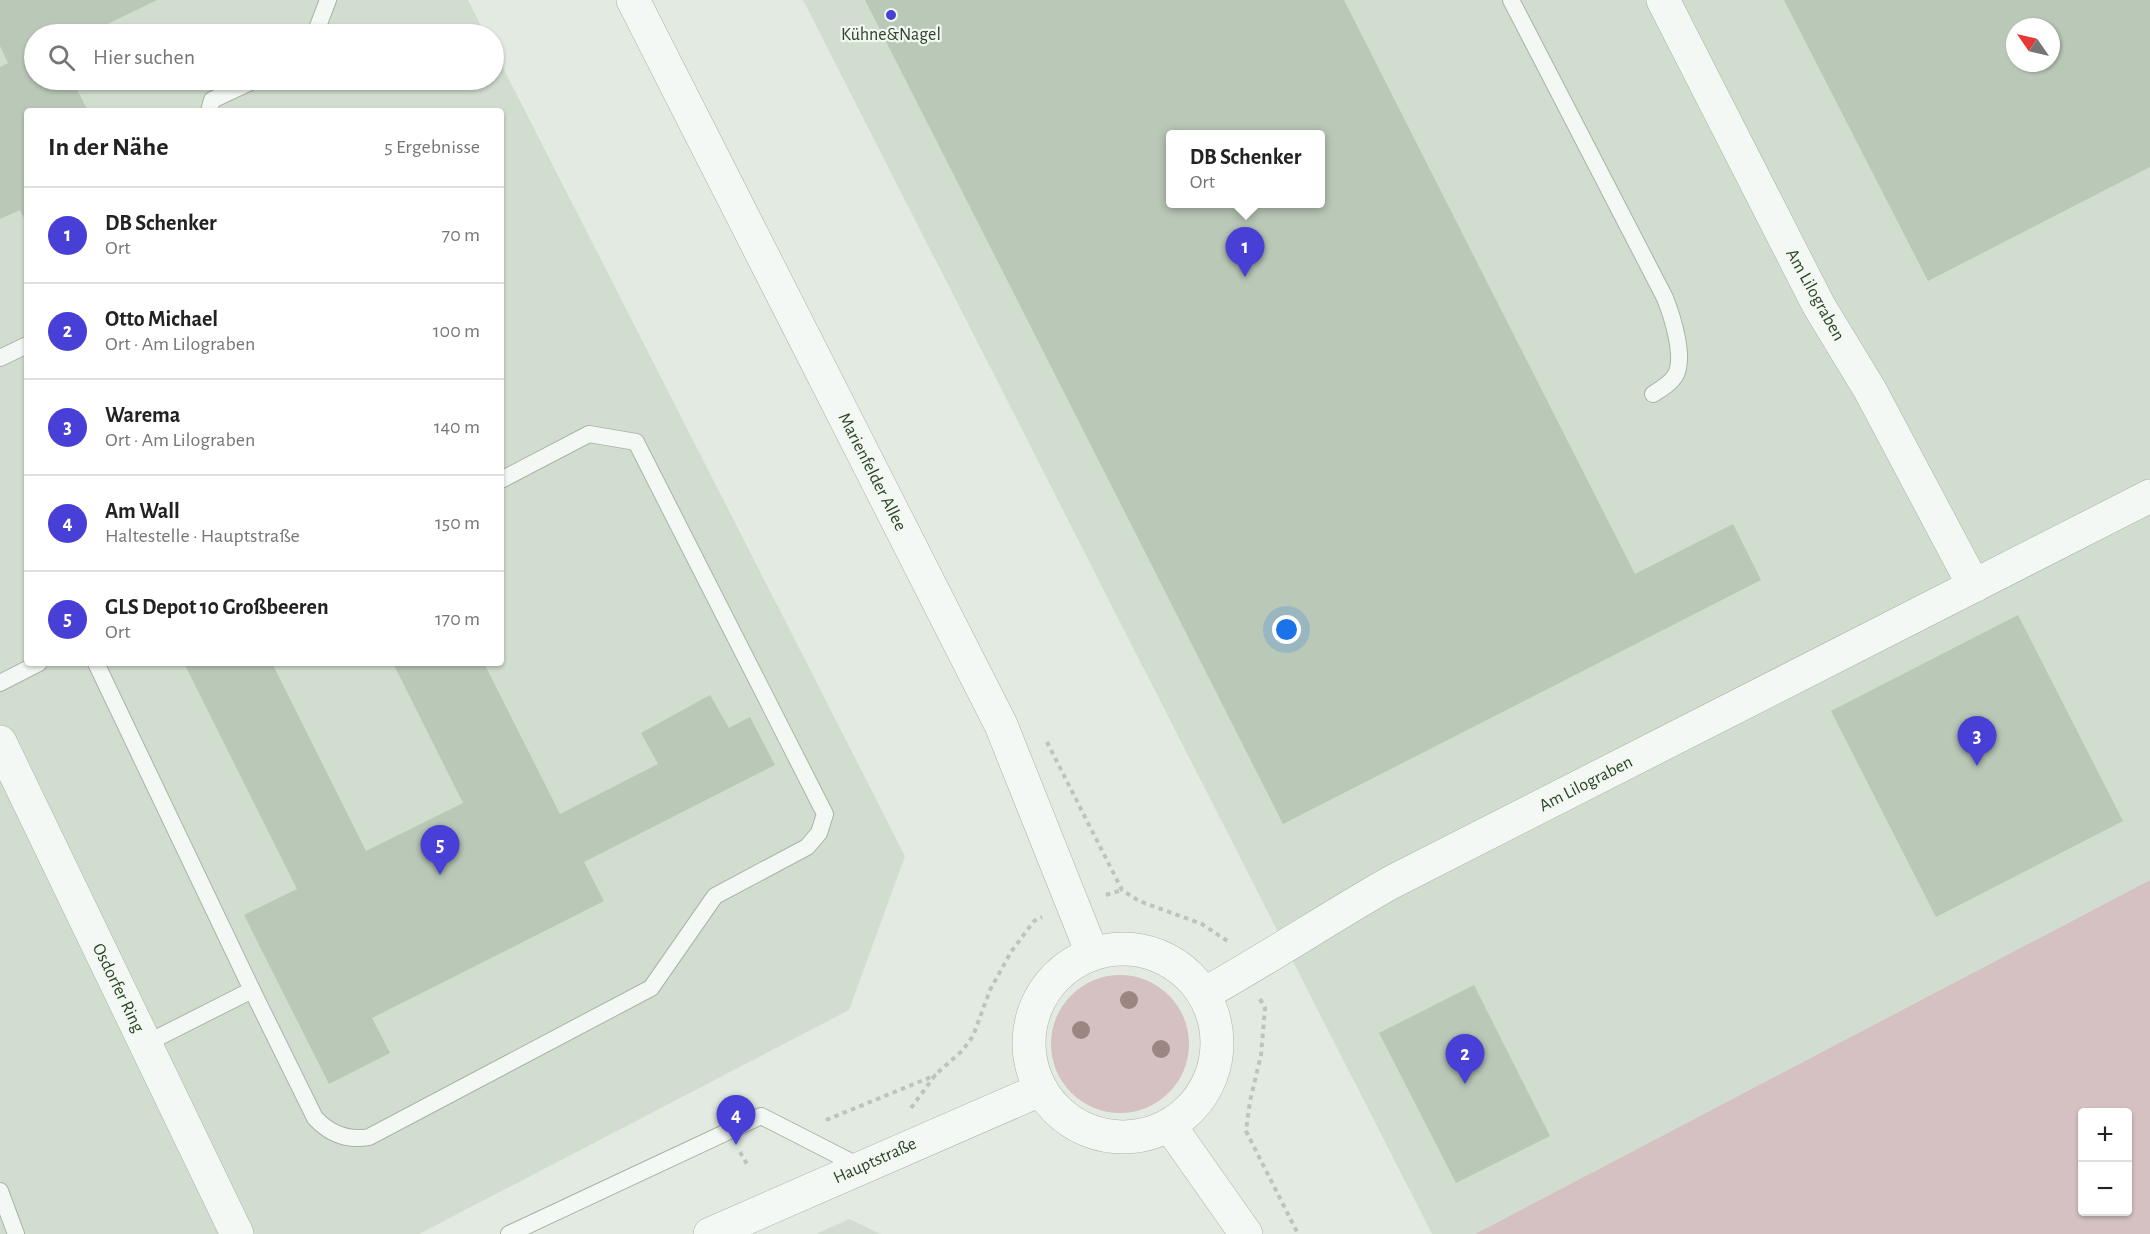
<!DOCTYPE html>
<html lang="de">
<head>
<meta charset="utf-8">
<style>
	:root { --surface:#fff; --page:#f2f2f2; --text:#222; --muted:#767676; --line:#e0e0e0; --accent:#483fd6 }
	body { margin:0; font-family:"Alegreya Sans",sans-serif; background:var(--page); color:var(--text) }
	.controls { position:absolute; right:18px; bottom:18px; display:grid; overflow:hidden; border-radius:6px; box-shadow:0 2px 4px #0004 }
	.controls button { width:54px; height:54px; display:grid; place-items:center; padding:0; border:0; border-bottom:2px solid var(--line); background:var(--surface); color:var(--text); font:30px sans-serif }
	.compass { position:absolute; left:2006px; top:18px; width:54px; height:54px; border-radius:50%; background:var(--surface); box-shadow:0 2px 4px #0004; rotate:304deg }
	.you { position:absolute; left:1287px; top:630px; width:21px; height:21px; margin:-15px; border:4px solid #fff; border-radius:50%; background:#1a73e8; box-shadow:0 0 0 9px #1a73e833 }
	.badge { display:grid; place-items:center; width:39px; height:39px; border-radius:50%; background:var(--accent); color:#fff; font-size:20px; font-weight:700 }
	.pin { position:absolute; translate:-50% -50px; filter:drop-shadow(0 2px 3px #0008) }
	.pin::after { content:''; position:absolute; top:32px; width:21px; height:18px; background:inherit; clip-path:polygon(0 0,100% 0,50% 100%) }
	.popup { position:absolute; left:1166px; top:130px; width:159px; height:78px; box-sizing:border-box; display:grid; place-content:center; border-radius:6px; background:var(--surface); filter:drop-shadow(0 2px 4px #0005); font-size:20px; white-space:nowrap; color:var(--muted) }
	.popup b { font-size:22px; color:var(--text) }
	.popup::after { content:''; position:absolute; left:50%; top:100%; margin-left:-12px; border:12px solid transparent; border-top-color:var(--surface) }
	.list { margin:0; padding:0; list-style:none }
	h2 { display:flex; justify-content:space-between; align-items:center; height:78px; margin:0; padding:0 24px; font-size:26px }
	h2 small { font-size:20px; font-weight:400; color:var(--muted) }
	.list li { display:grid; grid-template-columns:39px 1fr auto; gap:18px; align-items:center; box-sizing:border-box; height:96px; padding:0 24px; border-top:2px solid var(--line) }
	.list b { display:block; font-size:22px; white-space:nowrap }
	.list p { margin:0; font-size:20px; white-space:nowrap; color:var(--muted) }
	.list em { font-size:20px; font-style:normal; color:var(--muted) }
	.icon { flex:none; width:33px; height:33px; fill:none; stroke:currentColor; stroke-width:2; stroke-linecap:round; stroke-linejoin:round }
	.map { position:relative; flex:none; width:2150px; height:1234px; overflow:hidden }
	.search { position:absolute; background:var(--surface); box-shadow:0 2px 4px #0004; left:24px; top:24px; width:480px; height:66px; display:flex; align-items:center; gap:15px; box-sizing:border-box; padding:0 21px; border-radius:33px; color:var(--muted); font-size:22px }
	.panel { position:absolute; background:var(--surface); box-shadow:0 2px 4px #0004; left:24px; top:108px; width:480px; height:558px; border-radius:6px }
	.map>svg:first-child { display:block }
	.built { fill:#d1ddcf; fill-rule:evenodd }
	.green { fill:#d5c1c2; fill-rule:evenodd }
	.building { fill:#bac8b8; fill-rule:evenodd }
	.lines { fill:none; stroke-linecap:round; stroke-linejoin:round }
	.service-casing { stroke:#a8b5a6; stroke-width:18 }
	.minor-casing { stroke:#a8b5a6; stroke-width:34 }
	.tertiary-casing { stroke:#a8b5a6; stroke-width:34 }
	.path { stroke:#bcc5bb; stroke-width:4; stroke-dasharray:4.5 4.5; stroke-linecap:butt }
	.service { stroke:#f4f8f4; stroke-width:16 }
	.minor { stroke:#f4f8f4; stroke-width:33 }
	.tertiary { stroke:#f4f8f4; stroke-width:33 }
	.tree { fill:#9b8682 }
	.poi-dot { fill:#483fd6; stroke:#f2f8f1; stroke-width:2 }
	.labels { text-anchor:middle; dominant-baseline:central; stroke-width:4.5; stroke-linejoin:round; paint-order:stroke }
	.poi-label { font-size:18px; fill:#2c4328; stroke:#f2f8f1 }
	.street-label { font-size:18px; fill:#2c4328; stroke:#f2f8f1 }
</style>
</head>
<body>
<div class="map">
<svg width="2150" height="1234" viewBox="0 0 2150 1234">
	<rect width="100%" height="100%" fill="#e3eae1"/>
	<g class="built">
		<path d="M0 0H468L485 34H34V80H494V50L905 856 849 1010 419 1234H0ZM27 111H501V663H27Z"/>
		<path d="M803 0H2150V880L1475 1234H1432ZM2015 27H2051V63H2015ZM1170 134H1320V204H1170Z"/>
		<path d="M849 1219 881 1234H816Z"/>
	</g>
	<g class="green">
		<path d="M2150 880V1234H1475ZM2082 1112H2128V1212H2082Z"/>
		<circle cx="1120" cy="1044" r="69"/>
	</g>
	<g class="building">
		<path d="M0 0H157L87 34H34V80H72L88 111H27V224L20 210 0 219V67L8 63 0 46Z"/>
		<path d="M865 0H1344L1635 574 1733 524 1761 580 1283 824ZM1170 134H1320V204H1170Z"/>
		<path d="M1784 0H2150V167L1928 281ZM2015 27H2051V63H2015Z"/>
		<path d="M2018 615 2123 821 1936 917 1831 711Z"/>
		<path d="M184 663H272L366 851 463 803 393 663H484L560 814 658 764 641 733 710 695 729 728 750 717 775 765 584 862 604 901 372 1018 390 1053 329 1084 244 915 297 889Z"/>
		<path d="M1474 985 1550 1136 1456 1183 1379 1033Z"/>
	</g>
	<g class="lines">
		<g class="service-casing">
			<g id="service">
				<path d="M1511 0 1665 298C1672 316 1686 358 1675 376 1670 384 1661 389 1653 394"/>
				<path d="M315 34 328 0"/>
				<path d="M209 111 212 100 255 80"/>
				<path d="M0 358 27 345"/>
				<path d="M96 663 252 990 145 1044"/>
				<path d="M0 683 39 663"/>
				<path d="M252 990 315 1118C330 1134 347 1141 369 1137L651 988 715 896 807 847 819 833 825 814 636 442 589 434 501 480"/>
				<path d="M0 1191 16 1234"/>
				<path d="M509 1234 761 1116 861 1167"/>
			</g>
		</g>
		<g class="minor-casing">
			<g id="minor">
				<path d="M1663 0 1819 306 1870 390 1974 586"/>
				<path d="M0 742 237 1234"/>
				<path d="M1204 994C1267 959 1327 919 1390 883L2150 496"/>
			</g>
		</g>
		<g class="tertiary-casing">
			<g id="tertiary">
				<path d="M633 0 1001 725 1092 953"/>
				<circle cx="1123" cy="1043" r="94"/>
				<path d="M1170 1126 1246 1234"/>
				<path d="M710 1234 1040 1090"/>
			</g>
		</g>
		<g class="path">
			<path d="M1047 742 1122 890 1139 901 1202 924 1229 942"/>
			<path d="M1106 895 1122 890"/>
			<path d="M1260 999 1265 1008 1261 1055 1250 1101 1246 1131 1298 1234"/>
			<path d="M911 1108 936 1074 962 1051 973 1036 990 990 1011 952 1034 921 1042 917"/>
			<path d="M826 1120 936 1075"/>
			<path d="M740 1152 747 1164"/>
		</g>
		<use href="#service" class="service"/>
		<use href="#minor" class="minor"/>
		<use href="#tertiary" class="tertiary"/>
	</g>
	<g class="tree">
		<circle cx="1129" cy="1000" r="9"/>
		<circle cx="1081" cy="1030" r="9"/>
		<circle cx="1161" cy="1049" r="9"/>
	</g>
	<circle class="poi-dot" cx="891" cy="15" r="6"/>
	<g class="labels">
		<g class="poi-label">
			<text x="891" y="35">Kühne&amp;Nagel</text>
		</g>
		<g class="street-label">
			<text transform="translate(1815 295) rotate(61)">Am Lilograben</text>
			<text transform="translate(872 472) rotate(63)">Marienfelder Allee</text>
			<text transform="translate(1586 784) rotate(-27)">Am Lilograben</text>
			<text transform="translate(118 988) rotate(64)">Osdorfer Ring</text>
			<text transform="translate(875 1161) rotate(-24)">Hauptstraße</text>
		</g>
	</g>
</svg>
<div class="controls">
<button>+</button>
<button>−</button>
</div>
<svg class="compass" viewBox="-18 -18 36 36"><path d="M0-13l5 13h-10z" fill="#e53935"/><path d="M0 13l5-13h-10z" fill="#767676"/></svg>
<div class="you"></div>
<div class="pin badge" style="left:1245px;top:277px">1</div>
<div class="popup"><b>DB Schenker</b>Ort</div>
<div class="pin badge" style="left:1465px;top:1084px">2</div>
<div class="pin badge" style="left:1977px;top:766px">3</div>
<div class="pin badge" style="left:736px;top:1145px">4</div>
<div class="pin badge" style="left:440px;top:875px">5</div>
<div class="search"><svg class="icon" aria-label="search" viewBox="0 0 24 24"><circle cx="10" cy="10" r="6"/><path d="M15 15l6 6"/></svg>Hier suchen</div>
<section class="panel">
<h2>In der Nähe<small>5 Ergebnisse</small></h2>
<ul class="list">
<li><span class="badge">1</span><div><b>DB Schenker</b><p>Ort</p></div><em>70 m</em></li>
<li><span class="badge">2</span><div><b>Otto Michael</b><p>Ort · Am Lilograben</p></div><em>100 m</em></li>
<li><span class="badge">3</span><div><b>Warema</b><p>Ort · Am Lilograben</p></div><em>140 m</em></li>
<li><span class="badge">4</span><div><b>Am Wall</b><p>Haltestelle · Hauptstraße</p></div><em>150 m</em></li>
<li><span class="badge">5</span><div><b>GLS Depot 10 Großbeeren</b><p>Ort</p></div><em>170 m</em></li>
</ul>
</section>
</div>
</body>
</html>
